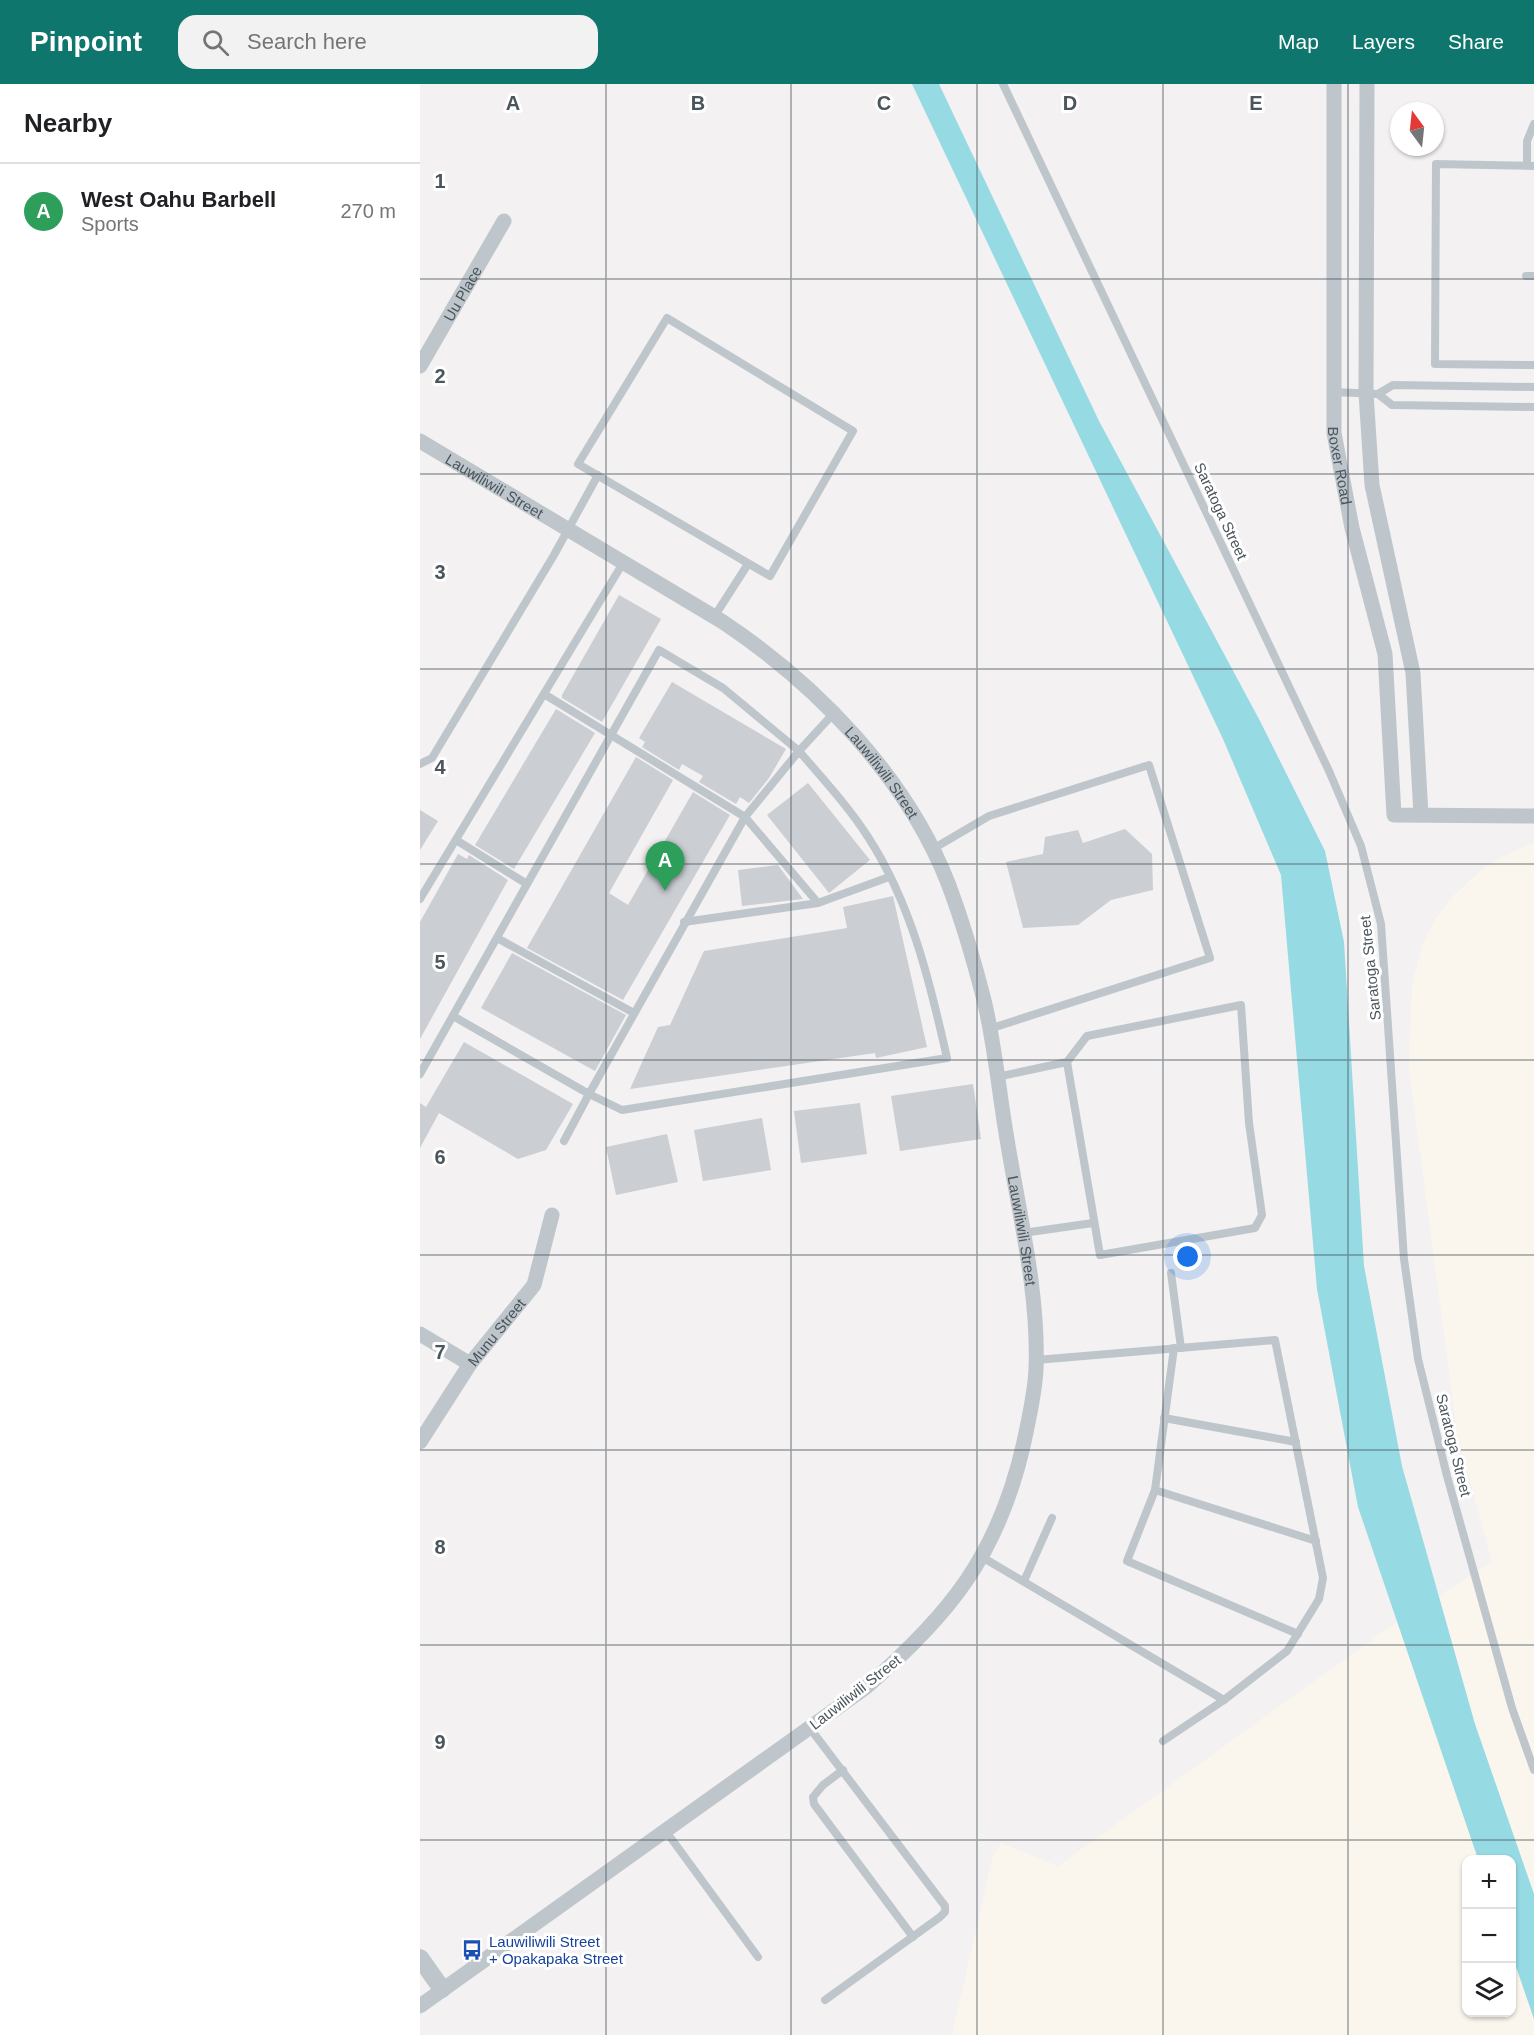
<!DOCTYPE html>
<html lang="en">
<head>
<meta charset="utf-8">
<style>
	:root { --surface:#fff; --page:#f2f2f2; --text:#202124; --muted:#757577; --line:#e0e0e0; --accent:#0f766e }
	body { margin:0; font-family:Helvetica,sans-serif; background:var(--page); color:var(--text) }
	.controls { position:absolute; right:18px; bottom:18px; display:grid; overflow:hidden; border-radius:12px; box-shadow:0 2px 4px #0004 }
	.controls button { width:54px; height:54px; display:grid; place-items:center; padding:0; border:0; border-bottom:2px solid var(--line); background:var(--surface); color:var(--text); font:30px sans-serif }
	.compass { position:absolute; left:970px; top:18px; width:54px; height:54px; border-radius:50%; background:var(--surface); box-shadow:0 2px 4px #0004; rotate:345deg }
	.you { position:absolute; left:768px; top:1173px; width:21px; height:21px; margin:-15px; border:4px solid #fff; border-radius:50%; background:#1a73e8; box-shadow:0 0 0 9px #1a73e833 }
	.badge { display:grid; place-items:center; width:39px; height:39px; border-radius:50%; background:var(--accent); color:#fff; font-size:20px; font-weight:700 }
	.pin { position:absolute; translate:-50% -50px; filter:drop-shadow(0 2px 3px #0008) }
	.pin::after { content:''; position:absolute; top:32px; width:21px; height:18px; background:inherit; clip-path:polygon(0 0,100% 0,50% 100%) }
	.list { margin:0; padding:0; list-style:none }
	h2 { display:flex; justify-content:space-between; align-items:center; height:78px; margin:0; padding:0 24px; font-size:26px }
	h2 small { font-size:20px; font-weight:400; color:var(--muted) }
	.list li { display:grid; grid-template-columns:39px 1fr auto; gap:18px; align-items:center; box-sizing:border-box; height:96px; padding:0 24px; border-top:2px solid var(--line) }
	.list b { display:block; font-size:22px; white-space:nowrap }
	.list p { margin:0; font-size:20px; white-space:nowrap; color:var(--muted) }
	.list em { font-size:20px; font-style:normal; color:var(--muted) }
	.icon { flex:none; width:33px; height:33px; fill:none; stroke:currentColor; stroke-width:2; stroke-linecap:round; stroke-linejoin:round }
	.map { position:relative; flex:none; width:1114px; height:1951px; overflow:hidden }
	header { display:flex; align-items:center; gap:36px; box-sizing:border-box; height:84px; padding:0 30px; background:var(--accent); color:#fff }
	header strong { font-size:28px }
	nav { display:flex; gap:33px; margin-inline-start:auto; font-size:21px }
	.search { width:420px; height:54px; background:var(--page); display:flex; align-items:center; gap:15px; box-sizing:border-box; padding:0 21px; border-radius:18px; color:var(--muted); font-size:22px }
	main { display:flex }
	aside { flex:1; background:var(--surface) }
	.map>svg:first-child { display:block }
	.commercial { fill:#fbf6ed; fill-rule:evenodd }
	.water { fill:#96dae4 }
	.building { fill:#cbced3 }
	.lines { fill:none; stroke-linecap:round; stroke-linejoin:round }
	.service { stroke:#bec6cc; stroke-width:8 }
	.minor { stroke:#bec6cc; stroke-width:15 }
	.tertiary { stroke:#bec6cc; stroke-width:18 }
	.grid { fill:none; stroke:#4a555c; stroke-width:1.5; stroke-opacity:0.55 }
	.labels { text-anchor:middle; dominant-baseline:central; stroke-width:6; stroke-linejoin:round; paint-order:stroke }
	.street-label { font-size:15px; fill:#4a555c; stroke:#fff }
	.transit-label { font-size:15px; fill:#164399; stroke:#fff; text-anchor:start }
	.grid-label { font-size:20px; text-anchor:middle; font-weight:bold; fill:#4a555c; stroke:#fff; stroke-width:6; stroke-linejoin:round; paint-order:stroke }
</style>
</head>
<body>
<header>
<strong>Pinpoint</strong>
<div class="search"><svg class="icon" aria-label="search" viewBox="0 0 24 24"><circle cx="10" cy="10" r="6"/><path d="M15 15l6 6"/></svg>Search here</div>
<nav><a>Map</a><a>Layers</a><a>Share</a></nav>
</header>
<main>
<aside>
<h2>Nearby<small></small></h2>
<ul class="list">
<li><span class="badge" style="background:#2e9e5b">A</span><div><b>West Oahu Barbell</b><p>Sports</p></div><em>270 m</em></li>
</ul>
</aside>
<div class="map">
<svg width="1114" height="1951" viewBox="0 0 1114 1951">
	<rect width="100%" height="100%" fill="#f3f1f1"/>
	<path class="commercial" d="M1114 759V1951H532L573 1772 581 1759 638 1782 971 1542 1072 1478 1037 1349 989 985 992 901 1003 859 1016 834 1034 811 1066 782 1092 768ZM1046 1776H1092V1928H1046Z"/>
	<path class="water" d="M492 0H519L679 337 840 637 905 767 924 858 944 1182 982 1382 1055 1640 1114 1810V1935L1092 1871V1776L1058 1775 938 1423 897 1205 861 791 803 655Z"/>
	<g class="building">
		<path d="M199 511 241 535 182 638 142 614V611Z"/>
		<path d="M252 598 366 665 349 694 329 719 320 713 316 720 279 698 283 692 262 680 259 686 222 663 225 658 219 654Z"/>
		<path d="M136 625 175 649 94 785 55 761Z"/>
		<path d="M216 673 253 696 189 809 208 821 273 708 310 731 203 916 107 864Z"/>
		<path d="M388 699 450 776 409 809 347 731Z"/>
		<path d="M0 726 18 737 0 766Z"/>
		<path d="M705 745 732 770 733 806 691 816 658 841 603 844 586 778 623 770 625 753 658 746 663 759Z"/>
		<path d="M38 770 47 775 49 771 88 796 0 955V838Z"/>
		<path d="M358 781 383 815 322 822 318 786Z"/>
		<path d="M473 812 507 963 456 974 455 969 210 1005 238 943 250 941 284 867 427 844 423 823Z"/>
		<path d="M92 869 206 931 175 987 61 924Z"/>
		<path d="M44 958 153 1020 126 1066 98 1075 19 1029 0 1064V1019L6 1023Z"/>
		<path d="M553 1000 561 1055 480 1067 471 1012Z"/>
		<path d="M440 1019 447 1070 381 1079 374 1027Z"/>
		<path d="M342 1034 351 1086 283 1097 274 1046Z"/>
		<path d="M247 1050 258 1098 196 1111 186 1063Z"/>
	</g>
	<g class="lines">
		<g class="service">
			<path d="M583 0 909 687 941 762 961 840 984 1175 998 1275 1027 1392 1092 1624 1114 1686"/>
			<path d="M1107 81V57L1114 40"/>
			<path d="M1114 82 1016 80 1015 280 1114 281"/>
			<path d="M1106 192H1114"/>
			<path d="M247 234 433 347 350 492 158 380Z"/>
			<path d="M914 308 958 310 972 321 1114 323"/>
			<path d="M958 310 973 301 1114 303"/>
			<path d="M294 533 328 480"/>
			<path d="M124 610 325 733 398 819 264 838"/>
			<path d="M0 680 12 674 134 471 178 391"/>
			<path d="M36 756 107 800"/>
			<path d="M511 766 569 732 729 681 790 874 569 945"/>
			<path d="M0 815 203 479"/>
			<path d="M398 819 469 793"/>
			<path d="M77 854 214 929"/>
			<path d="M33 932 169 1010 325 733 379 667C403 695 428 722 448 753 491 819 510 898 527 974L202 1026 169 1010 144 1057"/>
			<path d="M0 990 239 566 303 604 379 667 413 630"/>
			<path d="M577 993 647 978 680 1171 835 1144 842 1131 829 1039 821 921 667 952 647 978"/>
			<path d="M603 1149 673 1139"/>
			<path d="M751 1189 761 1264"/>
			<path d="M754 1264 735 1406 896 1457"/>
			<path d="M616 1276 855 1256 903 1494 899 1515 867 1567 804 1616"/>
			<path d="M744 1334 876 1358"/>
			<path d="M735 1406 707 1477 878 1550"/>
			<path d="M562 1473 804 1616 743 1657"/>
			<path d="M604 1497 632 1434"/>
			<path d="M389 1643 525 1822V1828L520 1833 405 1916"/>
			<path d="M423 1686 403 1701 393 1713 394 1720 493 1853"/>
			<path d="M245 1746 338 1873"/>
		</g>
		<g class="minor">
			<path id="s1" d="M914 0V349L932 444 965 570 974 731 1114 732"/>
			<path d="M947 0 946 309 952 401 993 589 1001 731"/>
			<path id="s2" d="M0 282 84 137"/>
			<path id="s3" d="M0 357 303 538C397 601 486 692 528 799 542 836 554 877 564 916 575 961 579 1009 587 1055 599 1130 619 1209 616 1285 615 1309 609 1334 604 1358 579 1470 530 1531 445 1604L0 1922"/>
			<path d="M0 1250 50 1280"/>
			<path id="s4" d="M0 1358 50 1280 114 1201 132 1131"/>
		</g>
		<path class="tertiary" d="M0 1874 22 1905"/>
	</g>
	<path class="grid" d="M186 0V1951M371 0V1951M557 0V1951M743 0V1951M928 0V1951M0 195H1114M0 390H1114M0 585H1114M0 780H1114M0 976H1114M0 1171H1114M0 1366H1114M0 1561H1114M0 1756H1114"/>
	<defs>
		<g id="bus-bare" transform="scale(1.62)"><path d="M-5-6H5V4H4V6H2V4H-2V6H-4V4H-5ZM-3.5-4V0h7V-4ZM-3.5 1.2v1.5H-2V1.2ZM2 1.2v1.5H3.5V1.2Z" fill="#1a4fb4" stroke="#fff" stroke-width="2.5" paint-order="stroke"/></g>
	</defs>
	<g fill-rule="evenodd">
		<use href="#bus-bare" x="52" y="1866"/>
	</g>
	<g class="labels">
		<g class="street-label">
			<text stroke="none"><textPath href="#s2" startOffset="84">Uu Place</textPath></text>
			<text stroke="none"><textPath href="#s1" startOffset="382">Boxer Road</textPath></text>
			<text stroke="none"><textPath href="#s3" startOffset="87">Lauwiliwili Street</textPath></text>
			<text transform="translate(801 427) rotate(65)">Saratoga Street</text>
			<text stroke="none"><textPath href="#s3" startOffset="573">Lauwiliwili Street</textPath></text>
			<text transform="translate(950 884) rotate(-96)">Saratoga Street</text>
			<text stroke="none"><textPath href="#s3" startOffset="1059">Lauwiliwili Street</textPath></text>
			<text stroke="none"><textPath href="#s4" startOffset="134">Munu Street</textPath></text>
			<text transform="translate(1034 1361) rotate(76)">Saratoga Street</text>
			<text transform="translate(435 1608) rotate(-38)">Lauwiliwili Street</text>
		</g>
		<g class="transit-label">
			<text x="69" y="1857">Lauwiliwili Street<tspan x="69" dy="17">+ Opakapaka Street</tspan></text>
		</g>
	</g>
	<g class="grid-label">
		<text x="93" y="26">A</text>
		<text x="278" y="26">B</text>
		<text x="464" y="26">C</text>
		<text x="650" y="26">D</text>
		<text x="836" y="26">E</text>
		<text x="20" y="104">1</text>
		<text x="20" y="299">2</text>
		<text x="20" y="495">3</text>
		<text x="20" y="690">4</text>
		<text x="20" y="885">5</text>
		<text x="20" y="1080">6</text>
		<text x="20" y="1275">7</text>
		<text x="20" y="1470">8</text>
		<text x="20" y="1665">9</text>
	</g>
</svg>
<div class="controls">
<button>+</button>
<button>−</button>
<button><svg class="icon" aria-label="layers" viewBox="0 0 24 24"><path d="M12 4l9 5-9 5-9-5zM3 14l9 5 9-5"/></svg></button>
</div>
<svg class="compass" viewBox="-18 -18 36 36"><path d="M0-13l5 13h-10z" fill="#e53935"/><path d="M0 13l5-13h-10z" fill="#757577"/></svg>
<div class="you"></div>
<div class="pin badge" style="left:245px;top:807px;background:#2e9e5b">A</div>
</div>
</main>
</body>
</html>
